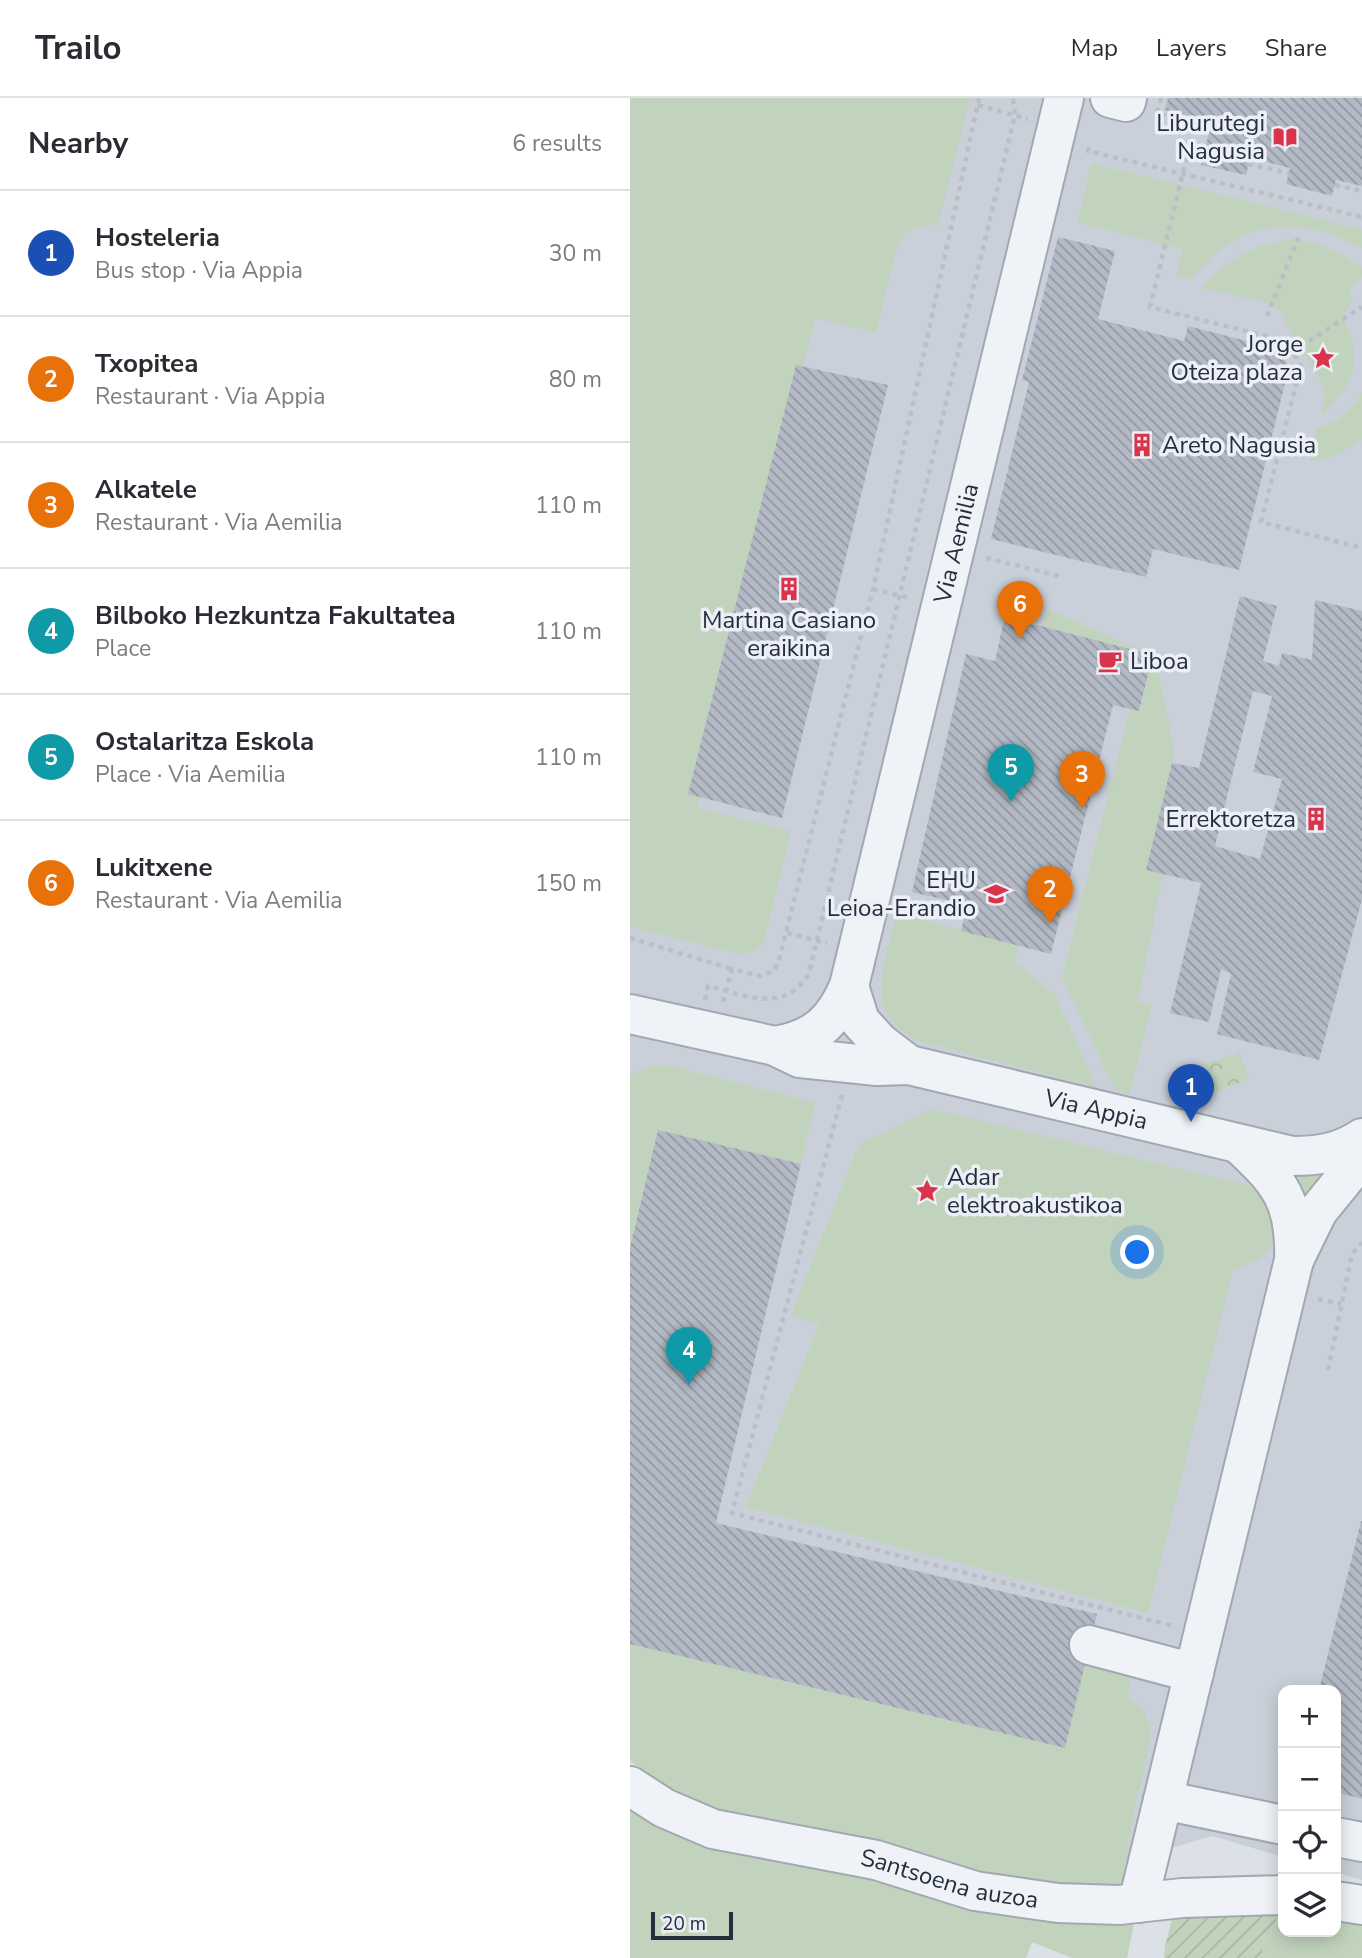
<!DOCTYPE html>
<html lang="en">
<head>
<meta charset="utf-8">
<style>
	:root { --surface:#fff; --page:#f7f7f7; --text:#2b2b33; --muted:#7c7c81; --line:#e1e1e2; --accent:#da344d }
	body { margin:0; font-family:"Nunito Sans",sans-serif; background:var(--page); color:var(--text) }
	.controls { position:absolute; right:21px; bottom:21px; display:grid; overflow:hidden; border-radius:14px; box-shadow:0 4px 18px #0003 }
	.controls button { width:63px; height:63px; display:grid; place-items:center; padding:0; border:0; border-bottom:2px solid var(--line); background:var(--surface); color:var(--text); font:35px sans-serif }
	.scale { position:absolute; left:21px; bottom:18px; width:82px; box-sizing:border-box; padding-left:7px; border:4px solid #252e40; border-top:0; font-size:19px; line-height:24px; white-space:nowrap; color:#252e40; -webkit-text-stroke:5px #ecf0f6; paint-order:stroke }
	.you { position:absolute; left:508px; top:1155px; width:24px; height:24px; margin:-18px; border:5px solid #fff; border-radius:50%; background:#1a73e8; box-shadow:0 0 0 10px #1a73e833 }
	.badge { display:grid; place-items:center; width:46px; height:46px; border-radius:50%; background:var(--accent); color:#fff; font-size:23px; font-weight:700 }
	.pin { position:absolute; translate:-50% -58px; filter:drop-shadow(0 2px 4px #0008) }
	.pin::after { content:''; position:absolute; top:37px; width:24px; height:21px; background:inherit; clip-path:polygon(0 0,100% 0,50% 100%) }
	.list { margin:0; padding:0; list-style:none }
	h2 { display:flex; justify-content:space-between; align-items:center; height:91px; margin:0; padding:0 28px; font-size:30px }
	h2 small { font-size:23px; font-weight:400; color:var(--muted) }
	.list li { display:grid; grid-template-columns:46px 1fr auto; gap:21px; align-items:center; box-sizing:border-box; height:126px; padding:0 28px; border-top:2px solid var(--line) }
	.list b { display:block; font-size:26px; white-space:nowrap }
	.list p { margin:0; font-size:23px; white-space:nowrap; color:var(--muted) }
	.list em { font-size:23px; font-style:normal; color:var(--muted) }
	.icon { flex:none; width:38px; height:38px; fill:none; stroke:currentColor; stroke-width:2; stroke-linecap:round; stroke-linejoin:round }
	.map { position:relative; flex:none; width:732px; height:1860px; overflow:hidden }
	header { display:flex; align-items:center; gap:42px; box-sizing:border-box; height:98px; padding:0 35px; background:var(--surface); border-bottom:2px solid var(--line) }
	header strong { font-size:33px }
	nav { display:flex; gap:38px; margin-inline-start:auto; font-size:24px }
	main { display:flex }
	aside { flex:1; background:var(--surface) }
	.map>svg:first-child { display:block }
	.built { fill:#cad0da }
	.grass { fill:#c2d3bd }
	.park { fill:url(#park-crowns) }
	.garden { fill:url(#garden-furrows) }
	.building { fill:url(#building-back-hatch); fill-rule:evenodd }
	.lines { fill:none; stroke-linecap:round; stroke-linejoin:round }
	.minor-casing { stroke:#a1a8b2; stroke-width:42 }
	.path { stroke:#babfc7; stroke-width:4.5; stroke-dasharray:5 5; stroke-linecap:butt }
	.minor { stroke:#eff2f6; stroke-width:38 }
	.path-bridge { stroke:#babfc7; stroke-width:4.5; stroke-dasharray:5 5; stroke-linecap:butt }
	.labels { text-anchor:middle; dominant-baseline:central; stroke-width:7; stroke-linejoin:round; paint-order:stroke }
	.poi-label { font-size:24px; fill:#252e40; stroke:#ecf0f6; text-anchor:end }
	.street-label { font-size:24px; fill:#252e40; stroke:#ecf0f6 }
</style>
</head>
<body>
<header>
<strong>Trailo</strong>
<nav><a>Map</a><a>Layers</a><a>Share</a></nav>
</header>
<main>
<aside>
<h2>Nearby<small>6 results</small></h2>
<ul class="list">
<li><span class="badge" style="background:#1a4fb4">1</span><div><b>Hosteleria</b><p>Bus stop · Via Appia</p></div><em>30 m</em></li>
<li><span class="badge" style="background:#e8710a">2</span><div><b>Txopitea</b><p>Restaurant · Via Appia</p></div><em>80 m</em></li>
<li><span class="badge" style="background:#e8710a">3</span><div><b>Alkatele</b><p>Restaurant · Via Aemilia</p></div><em>110 m</em></li>
<li><span class="badge" style="background:#0f9aa8">4</span><div><b>Bilboko Hezkuntza Fakultatea</b><p>Place</p></div><em>110 m</em></li>
<li><span class="badge" style="background:#0f9aa8">5</span><div><b>Ostalaritza Eskola</b><p>Place · Via Aemilia</p></div><em>110 m</em></li>
<li><span class="badge" style="background:#e8710a">6</span><div><b>Lukitxene</b><p>Restaurant · Via Aemilia</p></div><em>150 m</em></li>
</ul>
</aside>
<div class="map">
<svg width="732" height="1860" viewBox="0 0 732 1860">
	<defs>
		<pattern id="park-crowns" width="20" height="18" patternUnits="userSpaceOnUse" patternTransform="scale(1.75)"><rect width="20" height="18" fill="#c2d3bd"/><path d="M2 6a3 3 0 1 1 6 0M12 15a3 3 0 1 1 6 0" fill="none" stroke="#a7b5a4"/></pattern>
		<pattern id="garden-furrows" width="10" height="10" patternUnits="userSpaceOnUse" patternTransform="scale(1.75)"><rect width="10" height="10" fill="#c2d3bd"/><path d="M-1 1l2-2M0 10L10 0M9 11l2-2" fill="none" stroke="#a7b5a4"/></pattern>
		<pattern id="building-back-hatch" width="6" height="6" patternUnits="userSpaceOnUse" patternTransform="scale(1.75)"><rect width="6" height="6" fill="#b3bac5"/><path d="M-1 5l2 2M0 0l6 6M5-1l2 2" fill="none" stroke="#9198a1"/></pattern>
	</defs>
	<rect width="100%" height="100%" fill="#dce1e8"/>
	<path class="built" d="M0 0H732V1782L706 1774V1592H653V1759L582 1738 491 1765 0 1647Z"/>
	<g class="grass">
		<path d="M0 0H340L308 127C288 125 278 131 267 148L246 235 185 220 67 710 161 733 135 842C128 853 124 855 110 856L0 829Z"/>
		<path d="M461 65 732 131V150C668 117 606 119 562 182L546 177 552 151 447 124Z"/>
		<path d="M663 141C689 144 711 154 732 170V180L718 193 723 201C708 222 718 225 723 247 729 278 712 299 690 318L696 294 646 207 572 190C594 161 627 145 663 141Z"/>
		<path d="M732 294V342L707 357 680 364 685 340V331C705 327 722 312 732 294Z"/>
		<path d="M419 512 523 557 526 562 545 655 542 665 533 776 508 903 522 907 499 997 485 992 432 879 500 611 510 613 523 557 411 528Z"/>
		<path d="M267 815 389 848 385 865 425 896 466 989 291 944C229 916 254 865 267 815Z"/>
		<path d="M37 967 186 1005 171 1066 28 1032 0 1150V977L19 969Z"/>
		<path d="M302 1011 620 1088 638 1102C647 1143 649 1158 603 1171L518 1515 116 1409 189 1226 161 1217 229 1046Z"/>
		<path d="M695 1073 678 1118 660 1074Z"/>
		<path d="M0 1546 434 1650 455 1563 503 1575 497 1599 513 1610 519 1626 521 1641 503 1717 492 1787 483 1790 388 1787 219 1737 119 1720 84 1710 58 1702 0 1663Z"/>
		<path d="M0 1710 505 1821 497 1860H442L402 1844 396 1860H0Z"/>
		<path d="M650 1813H653V1834H706V1818L732 1823V1860H629Z"/>
	</g>
	<path class="park" d="M610 955 619 981 571 1000 558 969Z"/>
	<path class="garden" d="M650 1813 629 1860H534L535 1848 543 1817Z"/>
	<g class="building">
		<path d="M538 0H732V88L706 82 702 98 656 86 660 70 620 60 616 77 571 67 582 23 535 12Z"/>
		<path d="M428 139 485 153 468 221 554 243 558 228 648 251 659 269 609 472 523 451 516 479 361 441 399 284 392 282Z"/>
		<path d="M166 267 258 287 152 720 58 696Z"/>
		<path d="M610 498 647 508 633 563 649 568 652 555 682 562 685 502 732 513V801L689 962 587 936 601 876 591 871 579 924 540 915 571 785 516 772 542 665 569 670ZM623 593 642 598 623 674 652 681 630 761 585 748Z"/>
		<path d="M374 522 411 528 523 557 509 613 483 607 421 856 331 833 337 807 282 794 336 556 365 563Z"/>
		<path d="M28 1032 171 1066 86 1425 467 1516 435 1650 0 1546V1150Z"/>
		<path d="M731 1423H732V1701L706 1694V1592H689Z"/>
	</g>
	<g class="lines">
		<g class="minor-casing">
			<g id="minor">
				<path d="M480 0 496 4 497 0"/>
				<path d="M219 888 230 923 250 945 279 967"/>
				<path id="s1" d="M0 916 145 948 170 960 247 968 279 967 662 1058C688 1058 710 1055 732 1040"/>
				<path id="s2" d="M145 948C185 941 203 925 219 888L434 0"/>
				<path d="M665 1160 688 1113 732 1059"/>
				<path d="M459 1547 564 1575"/>
				<path id="s3" d="M0 1688 34 1710 83 1731 246 1762 345 1793 428 1805 489 1807 552 1800 653 1797"/>
				<path d="M533 1702 653 1727"/>
				<path d="M706 1739 732 1744"/>
				<path d="M706 1803 732 1807"/>
				<path d="M508 1805 664 1162C666 1104 650 1084 610 1047"/>
			</g>
		</g>
		<g class="path">
			<path d="M348 7 398 21"/>
			<path d="M459 49 458 53 732 119"/>
			<path d="M559 51 574 54"/>
			<path d="M618 66 659 75"/>
			<path d="M705 87 732 93"/>
			<path d="M637 218 670 135"/>
			<path d="M662 254 732 209"/>
			<path d="M356 460 429 478"/>
			<path d="M243 491 280 500"/>
			<path d="M157 835 197 845"/>
			<path d="M0 840 102 871"/>
			<path d="M75 902 78 888C116 897 154 917 179 875L385 17 383 0"/>
			<path d="M93 904 102 871 130 878 144 873 149 862 243 491 349 0"/>
			<path d="M212 997 102 1415 543 1528"/>
			<path d="M688 1201 711 1206"/>
			<path d="M698 1272 722 1156 732 1144"/>
		</g>
		<use href="#minor" class="minor"/>
		<path class="path-bridge" d="M531 0 527 15 565 25 520 209 656 243 671 267 631 424 732 450"/>
	</g>
	<defs>
		<g id="library-bare" transform="scale(1.89)"><path d="M-6-4Q-3-5.5-.7-3.5V5Q-3 3-6 4ZM6-4Q3-5.5 .7-3.5V5Q3 3 6 4Z" fill="#da344d" stroke="#ecf0f6" stroke-width="2.5" paint-order="stroke"/></g>
		<g id="sight-bare" transform="scale(1.89)"><path d="M0-6L1.8-2.2L6-1.7L2.9 1.2L3.7 5.4L0 3.3L-3.7 5.4L-2.9 1.2L-6-1.7L-1.8-2.2Z" fill="#da344d" stroke="#ecf0f6" stroke-width="2.5" paint-order="stroke"/></g>
		<g id="building-bare" transform="scale(1.89)"><path d="M-4-6H4V6H1V3H-1V6H-4ZM-2.5-4.3h1.7v1.8h-1.7ZM.8-4.3h1.7v1.8H.8ZM-2.5-1h1.7V.8h-1.7ZM.8-1h1.7V.8H.8Z" fill="#da344d" stroke="#ecf0f6" stroke-width="2.5" paint-order="stroke"/></g>
		<g id="cafe-bare" transform="scale(1.89)"><path d="M-5.5-4.5H6V0H3Q3 3.5 0 3.5H-2.5Q-5.5 3.5-5.5 0ZM3-3.2v2h1.7v-2ZM-6 4.5H4V6H-6Z" fill="#da344d" stroke="#ecf0f6" stroke-width="2.5" paint-order="stroke"/></g>
		<g id="university-bare" transform="scale(1.89)"><path d="M0-5L7-2L0 1L-7-2ZM-4 1L0 2.5L4 1V4Q0 6-4 4Z" fill="#da344d" stroke="#ecf0f6" stroke-width="2.5" paint-order="stroke"/></g>
	</defs>
	<g fill-rule="evenodd">
		<use href="#library-bare" x="655" y="39"/>
		<use href="#sight-bare" x="693" y="260"/>
		<use href="#building-bare" x="512" y="347"/>
		<use href="#building-bare" x="159" y="491"/>
		<use href="#cafe-bare" x="480" y="563"/>
		<use href="#building-bare" x="686" y="721"/>
		<use href="#university-bare" x="366" y="796"/>
		<use href="#sight-bare" x="297" y="1093"/>
	</g>
	<g class="labels">
		<g class="poi-label">
			<text x="635" y="25">Liburutegi<tspan x="635" dy="28">Nagusia</tspan></text>
			<text x="673" y="246">Jorge<tspan x="673" dy="28">Oteiza plaza</tspan></text>
			<text x="532" y="347" text-anchor="start">Areto Nagusia</text>
			<text x="159" y="522" text-anchor="middle">Martina Casiano<tspan x="159" dy="28">eraikina</tspan></text>
			<text x="500" y="563" text-anchor="start">Liboa</text>
			<text x="666" y="721">Errektoretza</text>
			<text x="346" y="782">EHU<tspan x="346" dy="28">Leioa-Erandio</tspan></text>
			<text x="317" y="1079" text-anchor="start">Adar<tspan x="317" dy="28">elektroakustikoa</tspan></text>
		</g>
		<g class="street-label">
			<text stroke="none"><textPath href="#s2" startOffset="556">Via Aemilia</textPath></text>
			<text stroke="none"><textPath href="#s1" startOffset="478">Via Appia</textPath></text>
			<text stroke="none"><textPath href="#s3" startOffset="336">Santsoena auzoa</textPath></text>
		</g>
	</g>
</svg>
<div class="controls">
<button>+</button>
<button>−</button>
<button><svg class="icon" aria-label="locate" viewBox="0 0 24 24"><circle cx="12" cy="12" r="6"/><path d="M12 2v4M12 18v4M2 12h4M18 12h4"/></svg></button>
<button><svg class="icon" aria-label="layers" viewBox="0 0 24 24"><path d="M12 4l9 5-9 5-9-5zM3 14l9 5 9-5"/></svg></button>
</div>
<div class="scale">20 m</div>
<div class="you"></div>
<div class="pin badge" style="left:561px;top:1024px;background:#1a4fb4">1</div>
<div class="pin badge" style="left:420px;top:826px;background:#e8710a">2</div>
<div class="pin badge" style="left:452px;top:711px;background:#e8710a">3</div>
<div class="pin badge" style="left:59px;top:1287px;background:#0f9aa8">4</div>
<div class="pin badge" style="left:381px;top:704px;background:#0f9aa8">5</div>
<div class="pin badge" style="left:390px;top:541px;background:#e8710a">6</div>
</div>
</main>
</body>
</html>
